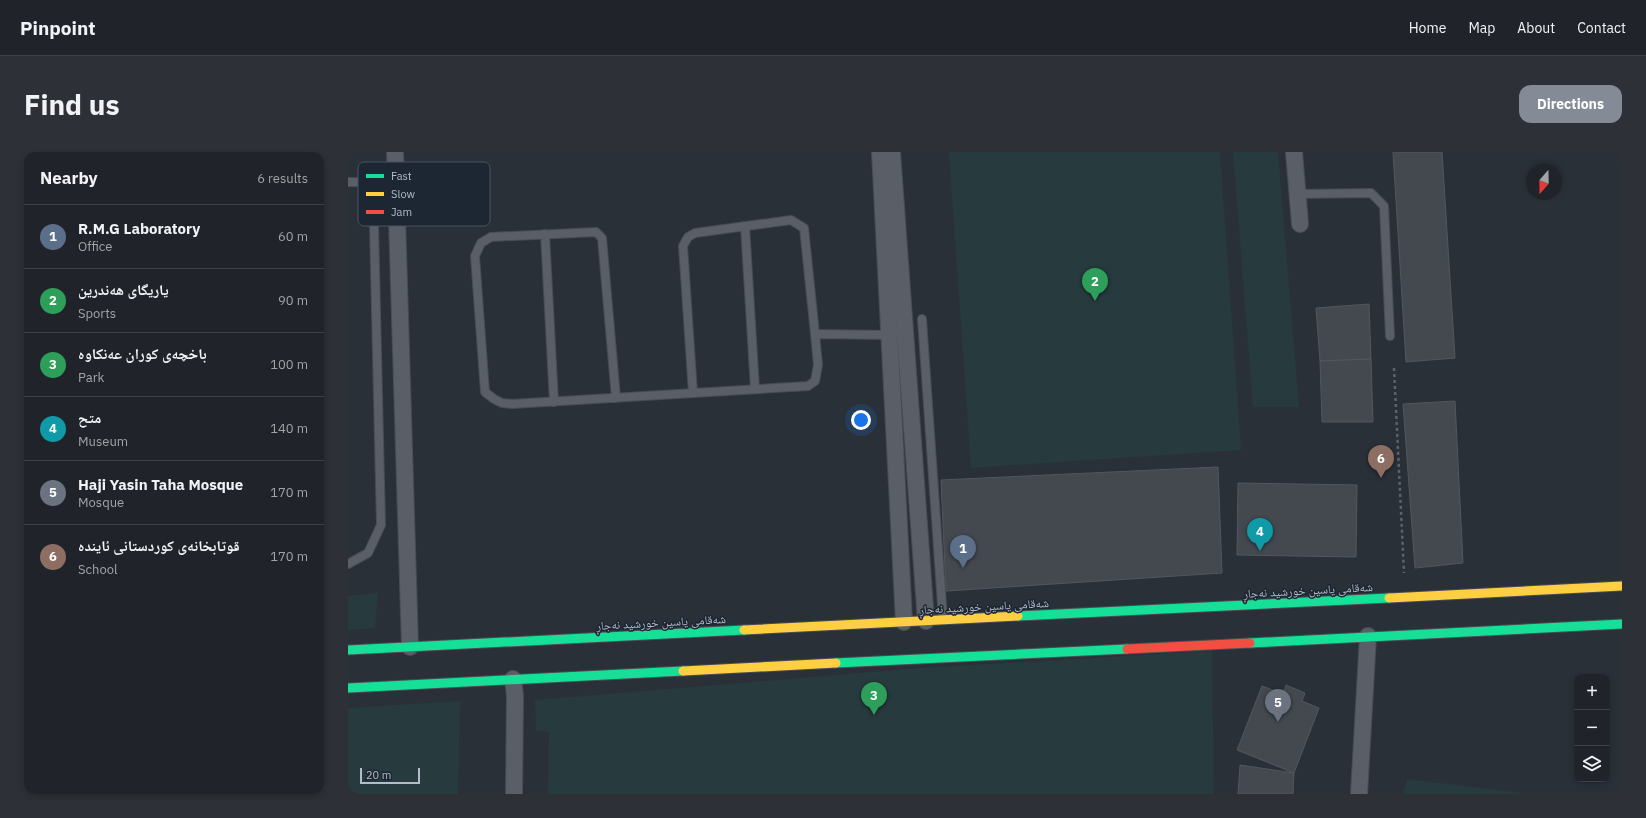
<!DOCTYPE html>
<html lang="en">
<head>
<meta charset="utf-8">
<style>
	:root { --surface:#20242a; --page:#2d3036; --text:#f1f3f6; --muted:#a2a4a8; --line:#3d4147; --accent:#848b96 }
	body { margin:0; font-family:"IBM Plex Sans","Noto Naskh Arabic",sans-serif; background:var(--page); color:var(--text) }
	.controls { position:absolute; right:12px; bottom:12px; display:grid; overflow:hidden; border-radius:8px; box-shadow:0 2px 6px #0003 }
	.controls button { width:36px; height:36px; display:grid; place-items:center; padding:0; border:0; border-bottom:1px solid var(--line); background:var(--surface); color:var(--text); font:20px sans-serif }
	.compass { position:absolute; left:1178px; top:12px; width:36px; height:36px; border-radius:50%; background:var(--surface); box-shadow:0 2px 6px #0003; rotate:200deg }
	.scale { position:absolute; left:12px; bottom:10px; width:60px; box-sizing:border-box; padding-left:4px; border:2px solid #b4bcc9; border-top:0; font-size:11px; line-height:14px; white-space:nowrap; color:#b4bcc9; -webkit-text-stroke:3px #1d2633; paint-order:stroke }
	.you { position:absolute; left:513px; top:268px; width:14px; height:14px; margin:-10px; border:3px solid #fff; border-radius:50%; background:#1a73e8; box-shadow:0 0 0 6px #1a73e833 }
	.badge { display:grid; place-items:center; width:26px; height:26px; border-radius:50%; background:var(--accent); color:#fff; font-size:13px; font-weight:700 }
	.pin { position:absolute; translate:-50% -33px; filter:drop-shadow(0 1px 2px #0008) }
	.pin::after { content:''; position:absolute; top:21px; width:14px; height:12px; background:inherit; clip-path:polygon(0 0,100% 0,50% 100%) }
	.list { margin:0; padding:0; list-style:none }
	h2 { display:flex; justify-content:space-between; align-items:center; height:52px; margin:0; padding:0 16px; font-size:17px }
	h2 small { font-size:13px; font-weight:400; color:var(--muted) }
	.list li { display:grid; grid-template-columns:26px 1fr auto; gap:12px; align-items:center; box-sizing:border-box; height:64px; padding:0 16px; border-top:1px solid var(--line) }
	.list b { display:block; font-size:15px; white-space:nowrap }
	.list p { margin:0; font-size:13px; white-space:nowrap; color:var(--muted) }
	.list em { font-size:13px; font-style:normal; color:var(--muted) }
	.icon { flex:none; width:22px; height:22px; fill:none; stroke:currentColor; stroke-width:2; stroke-linecap:round; stroke-linejoin:round }
	.map { position:relative; flex:none; width:1274px; height:642px; overflow:hidden; border-radius:12px }
	header { display:flex; align-items:center; gap:24px; box-sizing:border-box; height:56px; padding:0 20px; background:var(--surface); border-bottom:1px solid var(--line) }
	header strong { font-size:19px }
	nav { display:flex; gap:22px; margin-inline-start:auto; font-size:14px }
	.intro { display:flex; align-items:center; justify-content:space-between; box-sizing:border-box; height:96px; padding:0 24px }
	h1 { margin:0; font-size:28px }
	.button { padding:10px 18px; border-radius:12px; background:var(--accent); color:#fff; font-size:14px; font-weight:700 }
	main { display:flex; gap:24px; padding:0 24px }
	aside { flex:1; background:var(--surface); border-radius:12px; box-shadow:0 2px 6px #0003 }
	.map>svg:first-child { display:block }
	.green { fill:#273a3e }
	.building { fill:#444950; stroke:#52575f }
	.lines { fill:none; stroke-linecap:round; stroke-linejoin:round }
	.lane-casing { stroke:#484c53; stroke-width:10 }
	.street-casing { stroke:#484c53; stroke-width:18 }
	.fast-casing { stroke:#484c53; stroke-width:11 }
	.slow-casing { stroke:#484c53; stroke-width:11 }
	.jam-casing { stroke:#484c53; stroke-width:11 }
	.path { stroke:#5d636a; stroke-width:2.5; stroke-dasharray:3 3; stroke-linecap:butt }
	.lane { stroke:#5a5e66; stroke-width:8 }
	.street { stroke:#5a5e66; stroke-width:16 }
	.fast { stroke:#16e098; stroke-width:9 }
	.slow { stroke:#ffcf43; stroke-width:9 }
	.jam { stroke:#f24e42; stroke-width:9 }
	.labels { text-anchor:middle; dominant-baseline:central; stroke-width:3; stroke-linejoin:round; paint-order:stroke }
	.street-label { font-size:12px; fill:#b4bcc9; stroke:#1d2633 }
	.key { fill:#1d2633; stroke:#4a5360; stroke-width:1 }
	.key-label { font-size:11px; fill:#b4bcc9 }
</style>
</head>
<body>
<header>
<strong>Pinpoint</strong>
<nav><a>Home</a><a>Map</a><a>About</a><a>Contact</a></nav>
</header>
<div class="intro"><h1>Find us</h1><a class="button">Directions</a></div>
<main>
<aside>
<h2>Nearby<small>6 results</small></h2>
<ul class="list">
<li><span class="badge" style="background:#5c6f8a">1</span><div><b>R.M.G Laboratory</b><p>Office</p></div><em>60 m</em></li>
<li><span class="badge" style="background:#2e9e5b">2</span><div><b>یاریگای هەندرین</b><p>Sports</p></div><em>90 m</em></li>
<li><span class="badge" style="background:#2e9e5b">3</span><div><b>باخچەی کوران عەنکاوە</b><p>Park</p></div><em>100 m</em></li>
<li><span class="badge" style="background:#0f9aa8">4</span><div><b>متح</b><p>Museum</p></div><em>140 m</em></li>
<li><span class="badge" style="background:#6b7280">5</span><div><b>Haji Yasin Taha Mosque</b><p>Mosque</p></div><em>170 m</em></li>
<li><span class="badge" style="background:#8d6e63">6</span><div><b>قوتابخانەی کوردستانی ئایندە</b><p>School</p></div><em>170 m</em></li>
</ul>
</aside>
<div class="map">
<svg width="1274" height="642" viewBox="0 0 1274 642">
	<rect width="100%" height="100%" fill="#2a3038"/>
	<g class="green">
		<path d="M601 0H872L893 298 623 316Z"/>
		<path d="M885 0H930L951 255H905Z"/>
		<path d="M30 441 27 476 0 478V444Z"/>
		<path d="M864 499 866 642H200L201 580 188 578 187 548 573 516Z"/>
		<path d="M112 549 110 642H0V556Z"/>
		<path d="M1059 627 1183 642H1055Z"/>
	</g>
	<g class="building">
		<path d="M1045 0H1094L1107 206 1058 210Z"/>
		<path d="M1021 152 1023 207 972 209 968 156Z"/>
		<path d="M1023 207 1025 270H974L972 209Z"/>
		<path d="M1107 249 1115 411 1067 416 1055 252Z"/>
		<path d="M870 315 874 421 598 439 593 328Z"/>
		<path d="M890 331 1009 333 1008 405 889 403Z"/>
		<path d="M938 533 957 541 954 549 971 556 946 621 889 598 914 534 935 542Z"/>
		<path d="M892 613 946 621 945 642H890Z"/>
	</g>
	<g class="lines">
		<g class="lane-casing">
			<g id="lane">
				<path d="M0 30 47 31"/>
				<path d="M950 42 1023 41 1036 54 1042 184"/>
				<path d="M397 74 407 237"/>
				<path d="M197 82 206 250"/>
				<path d="M574 167 595 467"/>
				<path d="M345 241 335 94 340 85 347 81 443 68 456 76 467 182"/>
				<path d="M268 246 254 86 248 80 143 85 133 91 127 104 137 240 146 247 154 251 164 252 460 234 467 229 470 213 467 182 541 183"/>
				<path d="M0 412 20 401 33 373 25 30"/>
			</g>
		</g>
		<g class="street-casing">
			<g id="street">
				<path d="M47 0 62 495"/>
				<path d="M532 0 556 470"/>
				<path d="M544 0 578 469"/>
				<path d="M946 0 952 72"/>
				<path d="M165 527 167 544 166 642"/>
				<path d="M1011 642 1020 484"/>
			</g>
		</g>
		<g class="fast-casing">
			<g id="fast">
				<path d="M670 464 1041 446"/>
				<path d="M902 491 1274 472"/>
				<path d="M0 498 396 478"/>
				<path d="M488 511 779 497"/>
				<path d="M0 536 335 519"/>
			</g>
		</g>
		<g class="slow-casing">
			<g id="slow">
				<path d="M1041 446 1274 434"/>
				<path d="M396 478 670 464"/>
				<path d="M335 519 488 511"/>
			</g>
		</g>
		<g class="jam-casing">
			<path id="jam" d="M779 497 902 491"/>
		</g>
		<path class="path" d="M1046 216 1056 421"/>
		<use href="#lane" class="lane"/>
		<use href="#street" class="street"/>
		<use href="#fast" class="fast"/>
		<use href="#slow" class="slow"/>
		<use href="#jam" class="jam"/>
	</g>
	<g class="labels">
		<g class="street-label">
			<text transform="translate(960 438) rotate(-3)">شەقامی یاسین خورشید نەجاڕ</text>
			<text transform="translate(636 454) rotate(-3)">شەقامی یاسین خورشید نەجاڕ</text>
			<text transform="translate(313 470) rotate(-3)">شەقامی یاسین خورشید نەجاڕ</text>
		</g>
	</g>
	<rect x="10" y="10" width="132" height="64" rx="6" class="key"/>
	<rect x="18" y="22" width="18" height="4" fill="#16e098"/>
	<rect x="18" y="40" width="18" height="4" fill="#ffcf43"/>
	<rect x="18" y="58" width="18" height="4" fill="#f24e42"/>
	<g class="key-label">
		<text x="43" y="28">Fast</text>
		<text x="43" y="46">Slow</text>
		<text x="43" y="64">Jam</text>
	</g>
</svg>
<div class="controls">
<button>+</button>
<button>−</button>
<button><svg class="icon" aria-label="layers" viewBox="0 0 24 24"><path d="M12 4l9 5-9 5-9-5zM3 14l9 5 9-5"/></svg></button>
</div>
<svg class="compass" viewBox="-18 -18 36 36"><path d="M0-13l5 13h-10z" fill="#e53935"/><path d="M0 13l5-13h-10z" fill="#a2a4a8"/></svg>
<div class="scale">20 m</div>
<div class="you"></div>
<div class="pin badge" style="left:615px;top:416px;background:#5c6f8a">1</div>
<div class="pin badge" style="left:747px;top:149px;background:#2e9e5b">2</div>
<div class="pin badge" style="left:526px;top:563px;background:#2e9e5b">3</div>
<div class="pin badge" style="left:912px;top:399px;background:#0f9aa8">4</div>
<div class="pin badge" style="left:930px;top:570px;background:#6b7280">5</div>
<div class="pin badge" style="left:1033px;top:326px;background:#8d6e63">6</div>
</div>
</main>
</body>
</html>
